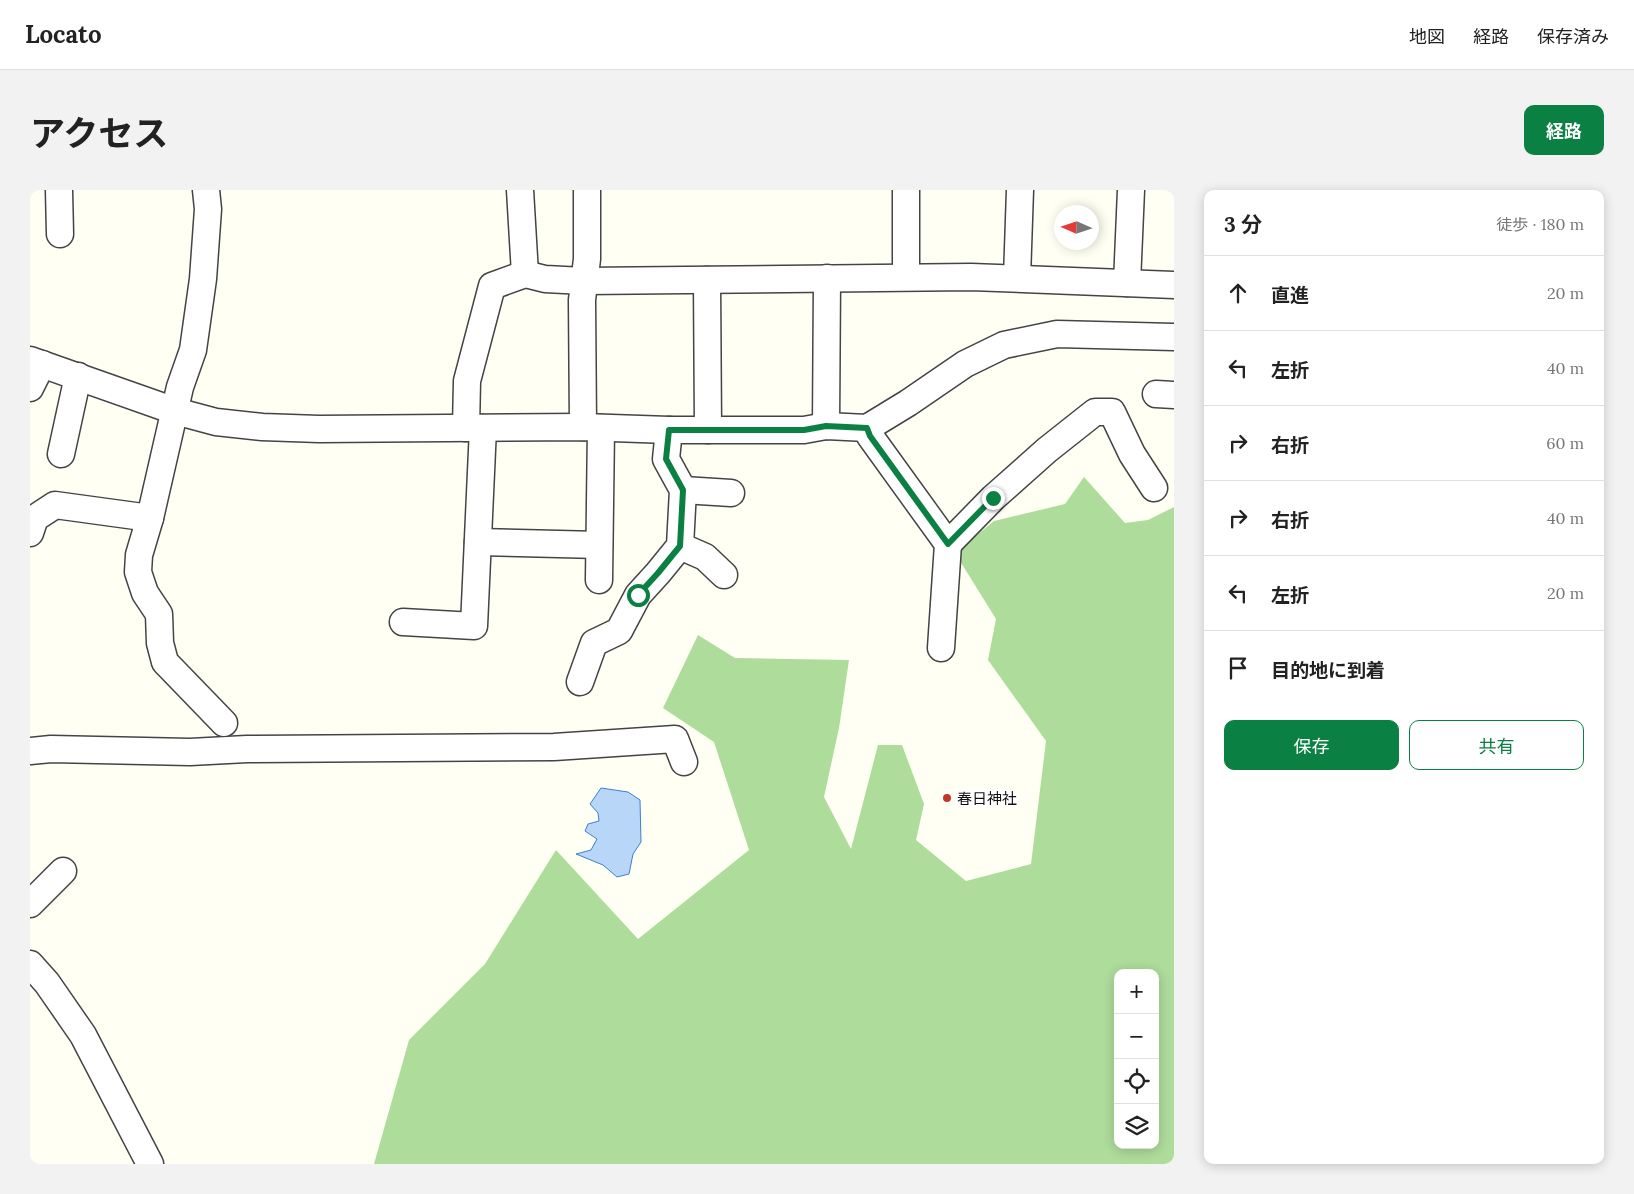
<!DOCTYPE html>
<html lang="ja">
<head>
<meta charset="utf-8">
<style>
	:root { --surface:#fff; --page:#f2f2f2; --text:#222; --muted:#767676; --line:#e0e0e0; --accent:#0b8043 }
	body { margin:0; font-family:Lora,"Noto Sans JP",serif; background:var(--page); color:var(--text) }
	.controls { position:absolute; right:15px; bottom:15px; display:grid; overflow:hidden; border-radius:10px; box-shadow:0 2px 12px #0003 }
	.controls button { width:45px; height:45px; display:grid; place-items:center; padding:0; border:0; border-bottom:1px solid var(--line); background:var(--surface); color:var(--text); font:25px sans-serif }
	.compass { position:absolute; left:1024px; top:15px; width:45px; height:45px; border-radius:50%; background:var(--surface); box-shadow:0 2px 12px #0003; rotate:273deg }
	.stop { position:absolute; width:15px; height:15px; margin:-11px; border:4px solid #0b8043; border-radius:50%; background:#fff }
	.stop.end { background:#0b8043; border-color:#fff; box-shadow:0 1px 5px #0008 }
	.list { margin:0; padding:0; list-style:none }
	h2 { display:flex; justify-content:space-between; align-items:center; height:65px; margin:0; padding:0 20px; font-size:21px }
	h2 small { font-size:16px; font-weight:400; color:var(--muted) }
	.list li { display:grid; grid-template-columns:32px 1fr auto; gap:15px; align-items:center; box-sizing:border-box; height:75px; padding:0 20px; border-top:1px solid var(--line) }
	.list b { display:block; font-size:19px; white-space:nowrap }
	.list em { font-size:16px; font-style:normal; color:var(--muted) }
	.actions { display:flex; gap:10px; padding:15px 20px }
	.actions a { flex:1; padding:11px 0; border:1px solid var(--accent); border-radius:10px; text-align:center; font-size:18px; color:var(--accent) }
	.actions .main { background:var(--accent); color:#fff }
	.icon { flex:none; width:28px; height:28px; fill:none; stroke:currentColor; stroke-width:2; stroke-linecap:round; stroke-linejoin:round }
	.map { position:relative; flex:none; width:1144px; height:974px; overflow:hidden; border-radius:10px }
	header { display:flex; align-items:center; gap:30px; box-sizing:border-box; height:70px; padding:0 25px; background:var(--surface); border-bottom:1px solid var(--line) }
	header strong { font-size:24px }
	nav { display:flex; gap:28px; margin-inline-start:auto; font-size:18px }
	.intro { display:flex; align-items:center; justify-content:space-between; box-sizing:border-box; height:120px; padding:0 30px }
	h1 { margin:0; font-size:35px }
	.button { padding:12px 22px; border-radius:10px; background:var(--accent); color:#fff; font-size:18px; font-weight:700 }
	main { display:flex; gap:30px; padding:0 30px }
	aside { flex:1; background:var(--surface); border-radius:10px; box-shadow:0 2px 12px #0003 }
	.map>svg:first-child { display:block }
	.forest { fill:#aedc9b; fill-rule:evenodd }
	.water { fill:#b8d6f7; stroke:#3e7fcf }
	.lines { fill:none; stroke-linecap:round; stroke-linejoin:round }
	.minor-casing { stroke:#444; stroke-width:29 }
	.minor { stroke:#fff; stroke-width:26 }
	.route { stroke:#0b8043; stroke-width:6 }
	.poi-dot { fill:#c43726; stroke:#fff; stroke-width:2 }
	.labels { text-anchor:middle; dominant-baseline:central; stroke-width:5; stroke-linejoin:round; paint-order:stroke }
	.poi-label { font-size:15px; fill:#111; stroke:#fff; text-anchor:start }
</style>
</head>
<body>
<header>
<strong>Locato</strong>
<nav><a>地図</a><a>経路</a><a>保存済み</a></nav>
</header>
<div class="intro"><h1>アクセス</h1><a class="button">経路</a></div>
<main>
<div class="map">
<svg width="1144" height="974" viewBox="0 0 1144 974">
	<rect width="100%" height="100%" fill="#fffff4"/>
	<path class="forest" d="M1054 287 1095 333 1118 330 1144 317V974H344L379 850 455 774 526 660 608 749 719 660 684 552 633 518 668 445 705 468 819 470 809 538 794 607 821 659 848 555H872L894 614 886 650 936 691 1001 674 1016 551 958 470 966 429 925 363 964 331 1035 314ZM1088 783H1125V955H1088Z"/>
	<path class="water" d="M571 598 598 602 610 610 611 652 603 664 599 684 587 687 573 675 546 664 561 660 567 649 555 641 558 634 569 631 568 623 560 614Z"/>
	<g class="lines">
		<g class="minor-casing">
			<g id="minor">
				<path d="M29 0 30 44"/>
				<path d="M176 0 178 19 173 89 163 160 150 197 120 328 109 365 108 382 115 403 129 424 130 453 135 472 194 533"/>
				<path d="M490 0 495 84"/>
				<path d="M876 87V0"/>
				<path d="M987 88 990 0"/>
				<path d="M677 90 678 240"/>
				<path d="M1097 93 1101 0"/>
				<path d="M0 170 145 221 186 232 232 237 289 239 553 237 639 240H774L796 236 837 238 878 213 935 174 974 155 1027 144 1144 147"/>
				<path d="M0 198 12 174"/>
				<path d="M1126 204 1144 205"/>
				<path d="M796 236 797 88"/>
				<path d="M553 237 552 110 557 69V0"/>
				<path d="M436 238 437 191 462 96 495 84 515 89 554 91 941 87 1144 95"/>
				<path d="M837 238 840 246 918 354 911 458"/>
				<path d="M31 264 48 186"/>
				<path d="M653 300 701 303"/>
				<path d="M0 343 5 328 25 315 120 328"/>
				<path d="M448 352 569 355"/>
				<path d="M918 354 963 308 1017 260 1065 222H1082L1102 264 1124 298"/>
				<path d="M650 356 675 367 694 385"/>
				<path d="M569 390 571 238"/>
				<path d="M373 432 444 436 453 238"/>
				<path d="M550 492 564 453 589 441 608 405 628 383 650 356 653 300 636 269 639 240"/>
				<path d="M0 561 21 559 160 562 217 559 524 557 645 549 654 572"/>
				<path d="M0 714 33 681"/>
				<path d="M0 774 17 793 53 845 120 974"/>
			</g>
		</g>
		<use href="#minor" class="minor"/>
	</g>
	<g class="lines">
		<path class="route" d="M608 405 628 383 650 356 653 300 636 269 639 240H774L796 236 837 238 840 246 918 354 963 308"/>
	</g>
	<circle class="poi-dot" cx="917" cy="608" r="5"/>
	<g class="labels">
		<g class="poi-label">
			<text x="927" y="608">春日神社</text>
		</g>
	</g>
</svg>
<div class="controls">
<button>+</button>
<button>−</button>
<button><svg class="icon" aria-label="locate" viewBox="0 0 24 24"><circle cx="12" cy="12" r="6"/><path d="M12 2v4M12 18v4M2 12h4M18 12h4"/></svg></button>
<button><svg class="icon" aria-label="layers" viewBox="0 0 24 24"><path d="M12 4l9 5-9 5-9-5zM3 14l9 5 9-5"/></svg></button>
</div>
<svg class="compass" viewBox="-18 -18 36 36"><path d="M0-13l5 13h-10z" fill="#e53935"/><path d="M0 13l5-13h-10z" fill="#767676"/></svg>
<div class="stop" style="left:608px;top:405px"></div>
<div class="stop end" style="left:963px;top:308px"></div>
</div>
<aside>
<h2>3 分<small>徒歩 · 180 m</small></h2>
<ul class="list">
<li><svg class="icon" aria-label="ahead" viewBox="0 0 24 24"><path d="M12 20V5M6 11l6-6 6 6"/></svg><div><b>直進</b></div><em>20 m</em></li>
<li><svg class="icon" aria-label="left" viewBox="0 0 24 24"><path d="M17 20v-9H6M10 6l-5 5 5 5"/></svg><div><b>左折</b></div><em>40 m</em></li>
<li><svg class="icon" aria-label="right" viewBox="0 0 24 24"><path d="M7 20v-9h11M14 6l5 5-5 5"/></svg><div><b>右折</b></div><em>60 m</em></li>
<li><svg class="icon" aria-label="right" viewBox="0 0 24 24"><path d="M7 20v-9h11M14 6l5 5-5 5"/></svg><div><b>右折</b></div><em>40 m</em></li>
<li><svg class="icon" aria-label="left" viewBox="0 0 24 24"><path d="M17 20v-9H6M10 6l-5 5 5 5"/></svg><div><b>左折</b></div><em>20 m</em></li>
<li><svg class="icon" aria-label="arrive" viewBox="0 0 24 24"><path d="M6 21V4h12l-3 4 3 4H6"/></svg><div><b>目的地に到着</b></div></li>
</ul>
<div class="actions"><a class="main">保存</a><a>共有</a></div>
</aside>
</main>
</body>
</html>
